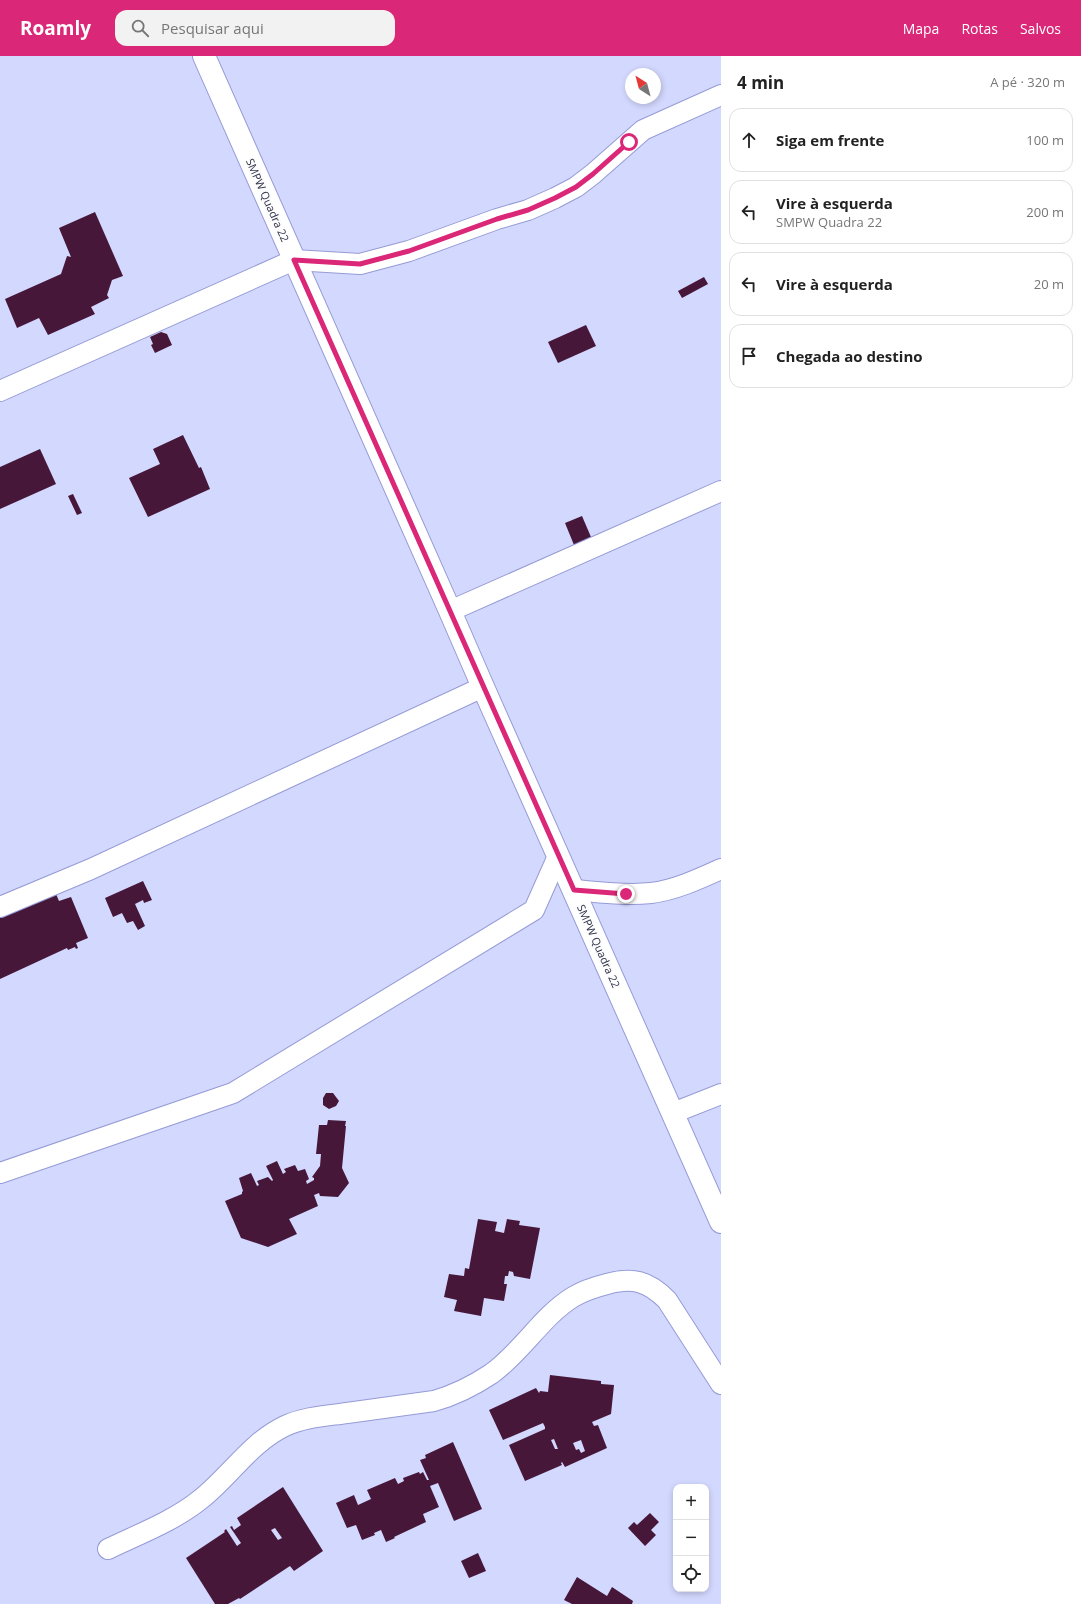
<!DOCTYPE html>
<html lang="pt">
<head>
<meta charset="utf-8">
<style>
	:root { --surface:#fff; --page:#f2f2f2; --text:#222; --muted:#767676; --line:#e0e0e0; --accent:#db2777 }
	body { margin:0; font-family:"Open Sans",sans-serif; background:var(--page); color:var(--text) }
	.controls { position:absolute; right:12px; bottom:12px; display:grid; overflow:hidden; border-radius:8px; box-shadow:0 2px 6px #0003 }
	.controls button { width:36px; height:36px; display:grid; place-items:center; padding:0; border:0; border-bottom:1px solid var(--line); background:var(--surface); color:var(--text); font:20px sans-serif }
	.compass { position:absolute; left:625px; top:12px; width:36px; height:36px; border-radius:50%; background:var(--surface); box-shadow:0 2px 6px #0003; rotate:324deg }
	.stop { position:absolute; width:12px; height:12px; margin:-9px; border:3px solid #db2777; border-radius:50%; background:#fff }
	.stop.end { background:#db2777; border-color:#fff; box-shadow:0 1px 4px #0008 }
	.list { margin:0; padding:0; list-style:none }
	h2 { display:flex; justify-content:space-between; align-items:center; height:52px; margin:0; padding:0 16px; font-size:17px }
	h2 small { font-size:13px; font-weight:400; color:var(--muted) }
	.list li { display:grid; grid-template-columns:26px 1fr auto; gap:12px; align-items:center; box-sizing:border-box; height:64px; margin:0 8px 8px; padding:0 8px; border:1px solid var(--line); border-radius:12px }
	.list b { display:block; font-size:15px; white-space:nowrap }
	.list p { margin:0; font-size:13px; white-space:nowrap; color:var(--muted) }
	.list em { font-size:13px; font-style:normal; color:var(--muted) }
	.icon { flex:none; width:22px; height:22px; fill:none; stroke:currentColor; stroke-width:2; stroke-linecap:round; stroke-linejoin:round }
	.map { position:relative; flex:none; width:721px; height:1548px; overflow:hidden }
	header { display:flex; align-items:center; gap:24px; box-sizing:border-box; height:56px; padding:0 20px; background:var(--accent); color:#fff }
	header strong { font-size:19px }
	nav { display:flex; gap:22px; margin-inline-start:auto; font-size:14px }
	.search { width:280px; height:36px; background:var(--page); display:flex; align-items:center; gap:10px; box-sizing:border-box; padding:0 14px; border-radius:12px; color:var(--muted); font-size:15px }
	main { display:flex }
	aside { flex:1; background:var(--surface) }
	.map>svg:first-child { display:block }
	.building { fill:#47173a; fill-rule:evenodd }
	.lines { fill:none; stroke-linecap:round; stroke-linejoin:round }
	.street-casing { stroke:#959bd6; stroke-width:22 }
	.secondary-casing { stroke:#959bd6; stroke-width:24 }
	.street { stroke:#fff; stroke-width:20 }
	.secondary { stroke:#fff; stroke-width:22 }
	.route { stroke:#db2777; stroke-width:5 }
	.labels { text-anchor:middle; dominant-baseline:central; stroke-width:4; stroke-linejoin:round; paint-order:stroke }
	.street-label { font-size:11px; fill:#2f3149; stroke:#fcfcfc }
</style>
</head>
<body>
<header>
<strong>Roamly</strong>
<div class="search"><svg class="icon" aria-label="search" viewBox="0 0 24 24"><circle cx="10" cy="10" r="6"/><path d="M15 15l6 6"/></svg>Pesquisar aqui</div>
<nav><a>Mapa</a><a>Rotas</a><a>Salvos</a></nav>
</header>
<main>
<div class="map">
<svg width="721" height="1548" viewBox="0 0 721 1548">
	<rect width="100%" height="100%" fill="#d3d8fe"/>
	<g class="building">
		<path d="M95 156 123 220 112 224 107 239 109 242 91 251 95 258 48 279 39 262 17 272 5 243 61 218 67 200 71 201 59 172Z"/>
		<path d="M704 221 708 228 682 242 678 235Z"/>
		<path d="M586 269 596 290 558 307 548 286Z"/>
		<path d="M161 276 167 278 172 289 155 297 151 289 153 288 150 281Z"/>
		<path d="M183 379 199 412 201 411 210 433 148 461 129 422 160 408 153 393Z"/>
		<path d="M40 393 56 428 0 453V411Z"/>
		<path d="M73 438 82 457 77 459 68 440Z"/>
		<path d="M582 460 591 481 574 489 565 467Z"/>
		<path d="M143 825 152 844 144 847 143 844 135 848 145 870 138 874 133 865 127 867 122 857 113 861 105 842Z"/>
		<path d="M53 831 59 845 71 841 88 882 76 887 78 892 76 893 75 891 68 894 67 892 0 923V854Z"/>
		<path d="M326 1037H333L339 1045 336 1050 329 1053 323 1049V1042Z"/>
		<path d="M328 1064 346 1065 345 1070H346L342 1112 349 1127 338 1141 320 1140 319 1137 314 1139 318 1150 289 1163 297 1178 268 1191 241 1182 225 1145 242 1138V1136L243 1135 239 1122 251 1117 257 1130 259 1129 257 1125 268 1121 272 1125 273 1124 266 1110 277 1105 283 1118 286 1116 284 1113 295 1109 298 1115 305 1113 309 1123 306 1125 307 1128 314 1124V1122L312 1121 320 1110 321 1098H316L319 1069H327Z"/>
		<path d="M478 1163 497 1166 495 1175 504 1177 507 1163 520 1165 519 1169 540 1172 530 1223 514 1220 513 1216 509 1215 508 1220H505L504 1228H507L504 1245 484 1242 481 1260 454 1255 457 1244 444 1241 449 1218 464 1220 465 1212 469 1213Z"/>
		<path d="M550 1319 601 1325V1328L614 1329 611 1358 592 1366 594 1370 598 1369 607 1392 565 1411 562 1406 561 1407 562 1409 525 1425 509 1389 545 1373V1371L543 1367 503 1384 489 1354 536 1332 539 1337 540 1335 548 1336ZM554 1383 558 1393H555L551 1384ZM581 1384 585 1395 581 1397 579 1393 576 1394 573 1387Z"/>
		<path d="M453 1386 482 1453 454 1465 438 1427 430 1430 439 1451 423 1458 426 1466 394 1481 395 1482 386 1486 381 1474 374 1477 375 1479 362 1484 356 1469 347 1472 336 1447 354 1439 358 1449 371 1443 367 1434 395 1422 398 1428 404 1425 403 1422 419 1416 420 1418 423 1416 427 1424H429L420 1404 426 1402 425 1399Z"/>
		<path d="M283 1431 323 1495 294 1515 290 1510 240 1543 239 1542 228 1548H215L186 1502 225 1476 224 1475 226 1473 237 1490 241 1487 230 1471 232 1470 234 1474 241 1469 237 1462ZM275 1472 282 1482 278 1484 271 1474Z"/>
		<path d="M650 1457 659 1466 651 1474 656 1479 645 1490 628 1472 634 1466 637 1469Z"/>
		<path d="M478 1497 486 1515 469 1522 461 1505Z"/>
		<path d="M577 1521 607 1540 612 1531 633 1545 632 1548H572L564 1544Z"/>
	</g>
	<g class="lines">
		<g class="street-casing">
			<g id="street">
				<path d="M0 335 294 204 360 208 409 195 497 163 528 154 555 142 576 131 593 118 643 74 721 39"/>
				<path d="M450 555 721 435"/>
				<path d="M574 834C599 836 625 840 651 837 675 834 699 823 721 813"/>
				<path d="M0 851 91 813 483 631"/>
				<path d="M673 1057 721 1038"/>
				<path d="M0 1117 233 1037 534 854 558 800"/>
				<path d="M108 1493C139 1478 174 1465 201 1443 230 1420 251 1386 285 1370 304 1361 326 1360 347 1357 376 1353 405 1349 434 1345 455 1339 473 1330 491 1318 522 1296 541 1261 573 1241 583 1235 595 1231 607 1228 633 1221 648 1225 667 1244L721 1328"/>
			</g>
		</g>
		<g class="secondary-casing">
			<path id="secondary" d="M204 0 450 555 483 631 721 1166"/>
		</g>
		<use href="#street" class="street"/>
		<use href="#secondary" class="secondary"/>
	</g>
	<g class="lines">
		<path class="route" d="M626 838 574 834 294 204 360 208 409 195 497 163 528 154 555 142 576 131 593 118 629 86"/>
	</g>
	<g class="labels">
		<g class="street-label">
			<text transform="translate(268 144) rotate(66)">SMPW Quadra 22</text>
			<text transform="translate(599 890) rotate(66)">SMPW Quadra 22</text>
		</g>
	</g>
</svg>
<div class="controls">
<button>+</button>
<button>−</button>
<button><svg class="icon" aria-label="locate" viewBox="0 0 24 24"><circle cx="12" cy="12" r="6"/><path d="M12 2v4M12 18v4M2 12h4M18 12h4"/></svg></button>
</div>
<svg class="compass" viewBox="-18 -18 36 36"><path d="M0-13l5 13h-10z" fill="#e53935"/><path d="M0 13l5-13h-10z" fill="#767676"/></svg>
<div class="stop" style="left:629px;top:86px"></div>
<div class="stop end" style="left:626px;top:838px"></div>
</div>
<aside>
<h2>4 min<small>A pé · 320 m</small></h2>
<ul class="list">
<li><svg class="icon" aria-label="ahead" viewBox="0 0 24 24"><path d="M12 20V5M6 11l6-6 6 6"/></svg><div><b>Siga em frente</b></div><em>100 m</em></li>
<li><svg class="icon" aria-label="left" viewBox="0 0 24 24"><path d="M17 20v-9H6M10 6l-5 5 5 5"/></svg><div><b>Vire à esquerda</b><p>SMPW Quadra 22</p></div><em>200 m</em></li>
<li><svg class="icon" aria-label="left" viewBox="0 0 24 24"><path d="M17 20v-9H6M10 6l-5 5 5 5"/></svg><div><b>Vire à esquerda</b></div><em>20 m</em></li>
<li><svg class="icon" aria-label="arrive" viewBox="0 0 24 24"><path d="M6 21V4h12l-3 4 3 4H6"/></svg><div><b>Chegada ao destino</b></div></li>
</ul>
</aside>
</main>
</body>
</html>
